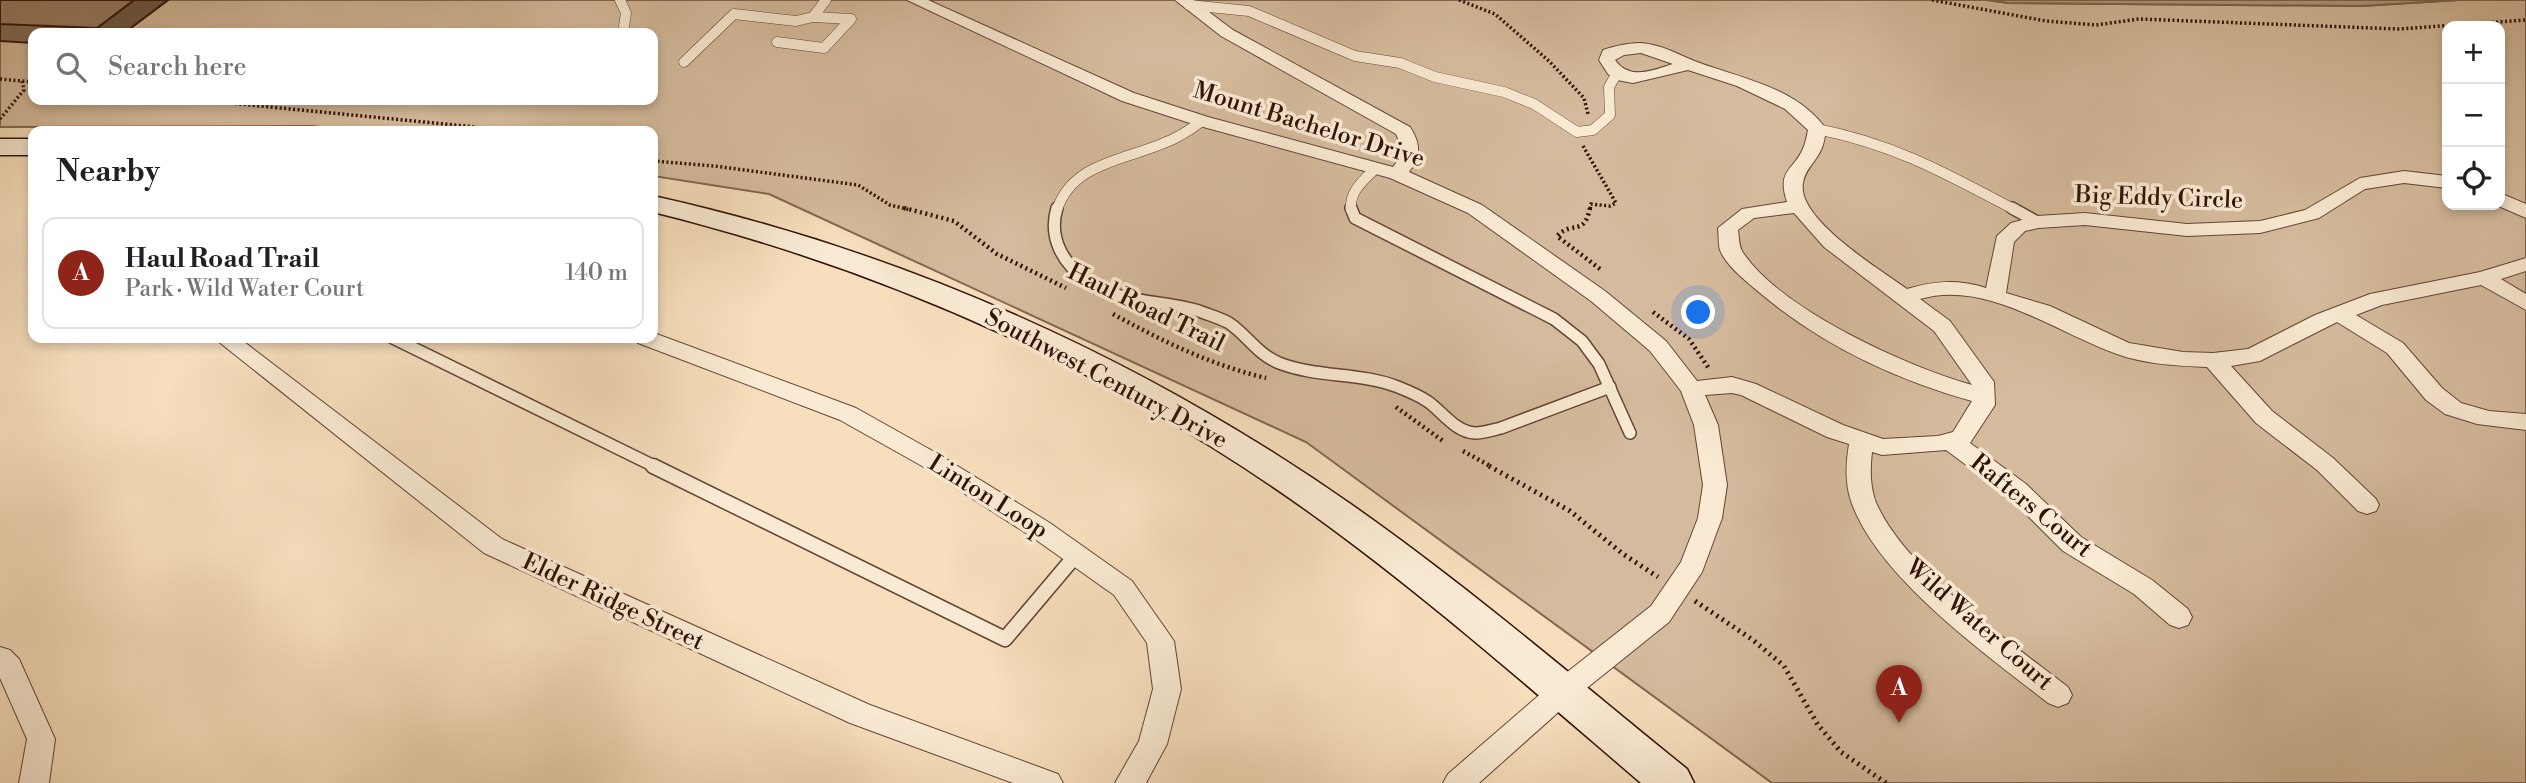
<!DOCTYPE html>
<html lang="en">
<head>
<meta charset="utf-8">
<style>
	:root { --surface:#fff; --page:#f6f6f6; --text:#202124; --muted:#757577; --line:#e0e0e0; --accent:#8f2418 }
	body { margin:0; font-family:"Libre Bodoni",serif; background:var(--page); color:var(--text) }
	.controls { position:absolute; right:21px; top:21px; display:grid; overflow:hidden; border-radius:14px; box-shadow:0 4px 10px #0003 }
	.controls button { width:63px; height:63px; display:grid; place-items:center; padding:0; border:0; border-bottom:2px solid var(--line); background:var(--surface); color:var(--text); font:35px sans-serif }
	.you { position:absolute; left:1699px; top:313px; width:24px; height:24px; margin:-18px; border:5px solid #fff; border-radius:50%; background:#1a73e8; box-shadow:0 0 0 10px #1a73e833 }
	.badge { display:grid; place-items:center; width:46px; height:46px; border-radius:50%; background:var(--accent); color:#fff; font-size:23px; font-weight:700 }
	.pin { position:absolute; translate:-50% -58px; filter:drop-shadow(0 2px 4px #0008) }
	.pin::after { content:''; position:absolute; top:37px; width:24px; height:21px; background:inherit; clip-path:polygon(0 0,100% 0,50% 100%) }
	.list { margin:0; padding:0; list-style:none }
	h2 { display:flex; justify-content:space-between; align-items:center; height:91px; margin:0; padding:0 28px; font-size:30px }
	h2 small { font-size:23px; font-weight:400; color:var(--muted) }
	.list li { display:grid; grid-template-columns:46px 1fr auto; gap:21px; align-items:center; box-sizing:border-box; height:112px; margin:0 14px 14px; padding:0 14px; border:2px solid var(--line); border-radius:14px }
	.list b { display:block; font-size:26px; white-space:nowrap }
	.list p { margin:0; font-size:23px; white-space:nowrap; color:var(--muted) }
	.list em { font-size:23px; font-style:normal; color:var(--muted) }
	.icon { flex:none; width:38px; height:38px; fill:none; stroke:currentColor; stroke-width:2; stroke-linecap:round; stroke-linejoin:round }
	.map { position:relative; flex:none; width:2526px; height:783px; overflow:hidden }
	.search { position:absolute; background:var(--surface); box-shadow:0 4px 10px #0003; left:28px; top:28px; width:630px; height:77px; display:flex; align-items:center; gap:18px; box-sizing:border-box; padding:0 24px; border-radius:14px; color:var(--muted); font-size:26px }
	.panel { position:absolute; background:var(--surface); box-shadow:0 4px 10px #0003; left:28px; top:126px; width:630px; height:217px; border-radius:14px }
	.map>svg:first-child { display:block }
	.green { fill:#d5bb9d; stroke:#826652; stroke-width:2; fill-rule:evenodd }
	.water { fill:#b3997e; stroke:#7f634e; stroke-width:2 }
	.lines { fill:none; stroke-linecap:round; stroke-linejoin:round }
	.lane-far2-casing { stroke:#624534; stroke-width:11 }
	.lane-far1-casing { stroke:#624534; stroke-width:14 }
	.lane-casing { stroke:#624534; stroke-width:17 }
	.street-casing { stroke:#624534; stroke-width:2 }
	.secondary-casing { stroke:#301207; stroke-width:3 }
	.path-far2 { stroke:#301207; stroke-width:3.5; stroke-dasharray:2 2.5; stroke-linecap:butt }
	.path-far1 { stroke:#301207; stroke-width:4.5; stroke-dasharray:2 3.5; stroke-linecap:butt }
	.path { stroke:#301207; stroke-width:5; stroke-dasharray:2 4.5; stroke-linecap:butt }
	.lane-far2 { stroke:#faead3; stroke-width:10 }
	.lane-far1 { stroke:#faead3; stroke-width:11 }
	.lane { stroke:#faead3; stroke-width:14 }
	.street { fill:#faead3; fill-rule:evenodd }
	.secondary { fill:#faead3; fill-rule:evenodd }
	.wall { fill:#826b57; stroke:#301207; stroke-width:2 }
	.shaded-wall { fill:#6a5747; stroke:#301207; stroke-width:2 }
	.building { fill:#977c65; stroke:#301207; stroke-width:2 }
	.labels { text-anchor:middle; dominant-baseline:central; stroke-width:7; stroke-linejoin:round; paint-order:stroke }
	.street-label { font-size:24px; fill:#301207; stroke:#faead3 }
</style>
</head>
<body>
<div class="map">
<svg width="2526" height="783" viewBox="0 0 2526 783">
	<rect width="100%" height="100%" fill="#f7debc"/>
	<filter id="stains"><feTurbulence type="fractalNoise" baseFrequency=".00286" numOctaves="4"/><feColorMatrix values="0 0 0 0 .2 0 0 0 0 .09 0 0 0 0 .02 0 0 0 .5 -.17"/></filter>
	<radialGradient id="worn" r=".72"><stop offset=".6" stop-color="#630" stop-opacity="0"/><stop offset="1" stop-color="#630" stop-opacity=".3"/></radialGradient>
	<path class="green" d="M0 0H1987L2008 3 2361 6 2459 0H2526V783H1772L1306 442 769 194 653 176V131H350L313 126 0 127ZM2447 26H2500V205H2447ZM33 33H653V100H33Z"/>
	<path class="water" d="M1987 0H2459L2361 6 2008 3Z"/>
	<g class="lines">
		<g class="lane-far2-casing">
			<g id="lane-far2">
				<path d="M620 0 626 13 623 33"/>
				<path d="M1189 5 1249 11 1355 56 1400 63 1435 77 1504 92 1534 104 1577 132 1593 130 1610 115 1609 87 1617 73"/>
				<path d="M777 42 824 48 851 19 813 17 826 0"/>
				<path d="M684 62 734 14 796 21 813 17"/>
				<path d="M1817 129C1894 144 1947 174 2015 210"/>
				<path d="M1057 210C1072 163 1125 160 1164 143 1178 138 1190 130 1202 121"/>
				<path d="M1351 210C1349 191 1364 180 1376 168"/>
			</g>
		</g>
		<g class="lane-far1-casing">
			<g id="lane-far1">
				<path d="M1057 208C1048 238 1063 264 1088 281 1122 305 1161 299 1199 311 1209 315 1220 318 1229 323 1247 335 1257 354 1279 363 1317 378 1360 372 1398 387 1408 391 1418 395 1427 401 1442 411 1455 432 1475 433 1484 433 1492 430 1501 428L1610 387"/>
				<path d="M1351 208 1355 218 1554 319 1582 341 1599 364 1630 433"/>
				<path d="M2012 208 2037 222"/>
				<path d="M393 338 656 467"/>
			</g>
		</g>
		<g class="lane-casing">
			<path id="lane" d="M653 466 1005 639 1076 555"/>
		</g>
		<g class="street-casing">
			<g id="street">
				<path d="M907 0H928L1134 93 1208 117 1393 167C1402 156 1402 147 1396 134L1221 36 1175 0H1193L1233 30 1410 127C1421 144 1421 156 1409 172L1482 205 1605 291 1666 341 1697 381 1732 377 1756 384 1843 425 1883 439 1938 436 1953 432 1972 401C1894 379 1822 345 1760 293 1747 282 1726 266 1720 250 1718 243 1719 235 1718 228L1742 209 1787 202C1776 168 1795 171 1804 146 1806 141 1807 135 1808 130L1785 109 1737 86 1688 70 1633 83 1617 80 1608 74 1599 60 1603 50C1615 46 1628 43 1640 43 1661 44 1679 55 1697 62 1743 79 1796 87 1826 129 1825 136 1824 144 1821 150 1815 163 1805 169 1803 183 1796 219 1881 270 1907 289 1934 281 1958 279 1986 288L1997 236 2011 223 2037 216 2085 213 2187 224 2260 221 2305 210 2360 178 2404 171 2447 176V188L2404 183 2365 189 2319 218 2260 233 2187 236 2085 225 2038 228 2025 231 2014 242 2006 293 2050 306 2129 343 2183 352 2213 353 2248 349 2315 315 2370 294 2480 272 2526 258V271L2501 279 2526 294V310L2481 285 2382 305 2356 315 2403 343 2442 388 2461 403 2489 411 2526 414V430L2477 424 2445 414 2426 400 2387 353 2337 322 2260 361 2231 366 2272 411 2333 458 2376 499 2379 505 2376 511 2367 514 2358 511 2317 470 2256 423 2207 367C2178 366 2144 364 2117 354 2057 333 1986 279 1920 299L1950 321 1994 382 1995 405 1970 443 2026 484 2081 537 2152 580 2188 609 2192 617 2188 625 2179 628 2170 625 2134 594 2063 551 2008 496 1946 450 1882 455 1872 452C1870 468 1870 485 1875 500 1902 568 2010 642 2068 687L2072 695 2068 703 2058 707 2048 703C1986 654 1874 575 1850 498 1845 480 1846 462 1849 444L1827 437 1741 395 1732 393 1705 395 1718 425 1727 485 1722 518 1702 572 1669 622 1572 700 1479 783H1443L1448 774 1552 684 1651 606 1681 562 1698 518 1703 485 1694 425 1681 391 1650 351 1591 301 1468 213 1390 178 1196 125 1122 101ZM1641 53 1673 64C1653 70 1630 81 1615 60L1624 55ZM1794 213 1824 247 1934 331 1972 385C1907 367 1779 309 1742 251 1739 245 1739 237 1738 230L1754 218Z"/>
				<path d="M2500 193 2526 204V218L2496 205H2500Z"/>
				<path d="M654 333 856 408 938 454 1050 523 1132 581 1174 641 1181 689 1167 744 1146 783H1115L1139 741 1153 689 1147 643 1114 595 1032 537 922 466 840 420 638 343 635 338H653Z"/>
				<path d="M214 338H239L502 539 870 705 1058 774 1063 783H1013L850 723 484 553Z"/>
				<path d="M0 647 10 650 19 659 55 739 49 783H19L27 739 0 678Z"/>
			</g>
		</g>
		<g class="secondary-casing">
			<g id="secondary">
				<rect x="0" y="139" width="33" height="16"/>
				<path d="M653 196C903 251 1142 358 1352 505 1469 587 1577 680 1687 769L1694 783H1641C1538 695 1436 605 1327 525 1125 377 896 272 653 212Z"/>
			</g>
		</g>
		<g class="path-far2">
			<path d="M1459 0 1495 14 1549 61 1584 98 1588 114"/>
			<path d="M1932 0 2046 21 2096 25 2139 19 2399 29 2526 20"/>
			<path d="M0 79 33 82"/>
			<path d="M199 100 475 127 490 131"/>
			<path d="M0 119 24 90 22 81"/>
			<path d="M1583 146 1616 203 1610 206 1591 204 1590 210"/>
			<path d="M653 161 714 166 858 185 890 205 911 210"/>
		</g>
		<g class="path-far1">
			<path d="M904 208 954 221 997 254 1066 288"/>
			<path d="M1590 208C1584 237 1573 220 1557 236L1600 269"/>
			<path d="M1653 312 1689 339 1710 370"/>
			<path d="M1113 314C1162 341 1211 365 1266 378"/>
			<path d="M1396 407 1443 441"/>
			<path d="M1463 451 1492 467"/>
		</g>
		<g class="path">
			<path d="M1489 466 1570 511 1623 554 1658 577"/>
			<path d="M1695 601 1753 640 1784 666 1818 725 1841 752 1886 783"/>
		</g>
		<use href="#lane-far2" class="lane-far2"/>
		<use href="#lane-far1" class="lane-far1"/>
		<use href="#lane" class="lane"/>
		<use href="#street" class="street"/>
		<use href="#secondary" class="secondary"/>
	</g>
	<path class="wall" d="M0 0H168L124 33H33V43L0 41Z"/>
	<path class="shaded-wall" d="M134 0H168L124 33H101L97 28Z"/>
	<path class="building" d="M0 0H134L97 28 0 24Z"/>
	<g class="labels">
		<g class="street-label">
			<text transform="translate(1309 125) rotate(17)">Mount Bachelor Drive</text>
			<text transform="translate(2159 198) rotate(2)">Big Eddy Circle</text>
			<text transform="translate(1146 308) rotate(26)">Haul Road Trail</text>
			<text transform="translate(1106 379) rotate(28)">Southwest Century Drive</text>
			<text transform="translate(988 497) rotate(32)">Linton Loop</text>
			<text transform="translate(2031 506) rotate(39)">Rafters Court</text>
			<text transform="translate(613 602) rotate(25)">Elder Ridge Street</text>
			<text transform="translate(1979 625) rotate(41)">Wild Water Court</text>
		</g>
	</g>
	<rect width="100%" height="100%" filter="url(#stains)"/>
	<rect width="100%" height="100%" fill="url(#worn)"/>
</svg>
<div class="controls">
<button>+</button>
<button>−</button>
<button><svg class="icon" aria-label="locate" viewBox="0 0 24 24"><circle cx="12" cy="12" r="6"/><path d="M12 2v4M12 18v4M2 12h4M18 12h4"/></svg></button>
</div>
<div class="you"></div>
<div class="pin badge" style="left:1899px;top:723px">A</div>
<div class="search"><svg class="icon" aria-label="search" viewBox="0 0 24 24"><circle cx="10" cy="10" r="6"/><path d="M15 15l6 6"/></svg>Search here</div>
<section class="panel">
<h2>Nearby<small></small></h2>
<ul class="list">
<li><span class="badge">A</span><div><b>Haul Road Trail</b><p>Park · Wild Water Court</p></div><em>140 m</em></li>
</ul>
</section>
</div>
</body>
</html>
